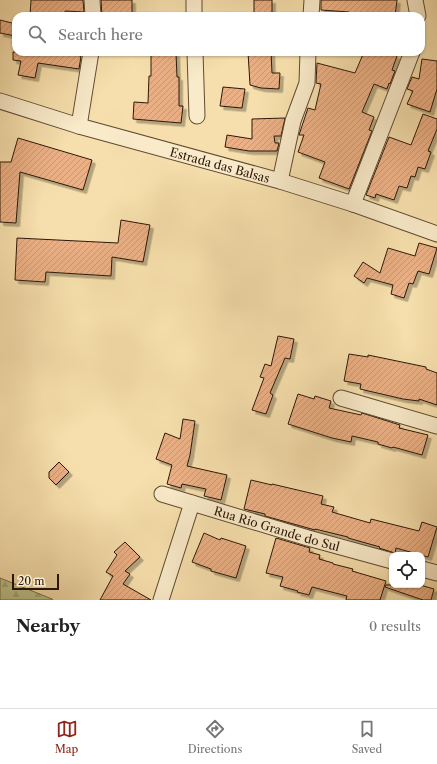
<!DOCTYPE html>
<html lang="en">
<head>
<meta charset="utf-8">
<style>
	:root { --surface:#fff; --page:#f2f2f2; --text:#222; --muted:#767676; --line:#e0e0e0; --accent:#8f2418 }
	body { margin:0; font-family:"Libre Caslon Text",serif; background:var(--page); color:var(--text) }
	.controls { position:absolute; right:12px; bottom:12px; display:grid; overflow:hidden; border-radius:8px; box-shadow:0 1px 3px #0004 }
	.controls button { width:36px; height:36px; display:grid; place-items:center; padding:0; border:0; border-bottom:1px solid var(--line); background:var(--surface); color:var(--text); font:20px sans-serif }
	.scale { position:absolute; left:12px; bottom:10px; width:47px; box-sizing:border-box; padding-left:4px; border:2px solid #2c180a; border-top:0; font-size:11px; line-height:14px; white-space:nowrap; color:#2c180a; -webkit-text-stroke:3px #f9eac9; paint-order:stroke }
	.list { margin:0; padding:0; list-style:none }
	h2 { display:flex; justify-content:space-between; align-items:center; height:52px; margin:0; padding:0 16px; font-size:17px }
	h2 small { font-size:13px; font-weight:400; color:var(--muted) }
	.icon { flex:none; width:22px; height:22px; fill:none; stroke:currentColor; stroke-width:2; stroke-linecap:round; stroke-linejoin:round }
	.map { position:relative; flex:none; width:437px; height:600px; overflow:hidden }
	.search { position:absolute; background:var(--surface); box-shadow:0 1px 3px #0004; left:12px; right:12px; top:12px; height:44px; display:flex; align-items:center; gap:10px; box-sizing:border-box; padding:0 14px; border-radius:12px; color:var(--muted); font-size:15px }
	.sheet { height:108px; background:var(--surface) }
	nav { display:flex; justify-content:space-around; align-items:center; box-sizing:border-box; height:56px; border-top:1px solid var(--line); background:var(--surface); font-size:11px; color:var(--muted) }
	nav a { display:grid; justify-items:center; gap:2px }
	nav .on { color:var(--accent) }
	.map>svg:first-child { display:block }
	.forest { fill:url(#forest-firs); stroke:#746d4a }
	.building { fill:url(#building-hatch); stroke:#2c180a; filter:url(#shadow) }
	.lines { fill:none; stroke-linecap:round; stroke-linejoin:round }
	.minor-casing { stroke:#5e4a32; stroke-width:17 }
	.minor { stroke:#f9eac9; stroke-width:15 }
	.labels { text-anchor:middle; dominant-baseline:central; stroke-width:3.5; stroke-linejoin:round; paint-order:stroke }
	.street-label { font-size:12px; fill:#2c180a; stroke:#f9eac9 }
</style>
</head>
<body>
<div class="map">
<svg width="437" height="600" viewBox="0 0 437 600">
	<defs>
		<pattern id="forest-firs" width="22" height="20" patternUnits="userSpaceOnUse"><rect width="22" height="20" fill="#bcc289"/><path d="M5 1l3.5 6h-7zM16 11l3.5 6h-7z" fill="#a2a675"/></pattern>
		<pattern id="building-hatch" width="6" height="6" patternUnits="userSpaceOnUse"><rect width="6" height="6" fill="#ebb085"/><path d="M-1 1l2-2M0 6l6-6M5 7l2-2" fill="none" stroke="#ca9772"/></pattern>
		<filter id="shadow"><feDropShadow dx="3.5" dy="3.5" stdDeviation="0" flood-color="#0004"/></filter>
	</defs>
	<rect width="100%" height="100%" fill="#f6dfac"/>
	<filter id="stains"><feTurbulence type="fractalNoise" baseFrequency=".005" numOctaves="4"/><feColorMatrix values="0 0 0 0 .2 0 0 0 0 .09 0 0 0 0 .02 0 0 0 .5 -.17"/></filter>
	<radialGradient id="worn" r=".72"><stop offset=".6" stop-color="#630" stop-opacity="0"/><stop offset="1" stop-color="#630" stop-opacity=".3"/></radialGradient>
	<path class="forest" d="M0 578 52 599 53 600H0Z"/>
	<g class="building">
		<path d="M31 0H83L84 12 65 11V16H30Z"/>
		<path d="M101 0H132V16H102Z"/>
		<rect x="254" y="0" width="18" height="16"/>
		<path d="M321 0H397L395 16H348L349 12 321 10Z"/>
		<path d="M0 20 16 24V36L0 33Z"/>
		<path d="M13 52H52L81 56 79 69 38 63 35 78 18 75 21 61 13 60Z"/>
		<path d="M248 52H271L272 73H280L279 89 261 88 250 85Z"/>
		<path d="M364 52H387L397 56 392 70 395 71 390 84 389 83 387 89 374 84 362 112 374 117 369 130 372 131 349 189 319 178 325 162 298 152 304 135H299L308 108 315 110 321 84 316 83 317 63 355 73Z"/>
		<path d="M176 53 177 77H179V106H183L181 123 133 119 134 102 148 103 149 76H151V54Z"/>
		<path d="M422 59 437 61V89L430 112 407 104 413 91 407 89 412 77 419 79Z"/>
		<path d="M223 87 245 89 242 108 220 106Z"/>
		<path d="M423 114 437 119V129L428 151 431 152 425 169 418 167 415 177 411 176 407 188 399 186 394 200 376 194 375 198 366 195 389 137 411 145Z"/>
		<path d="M285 118 281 136H274L275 143H279L277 151H249L225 147 227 135 252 139V119Z"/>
		<path d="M18 138 92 160 83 190 20 172 16 223 0 222V162H11Z"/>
		<path d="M121 220 150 225 143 262 112 257 111 276 46 272 45 282 15 280 17 238 118 243Z"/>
		<path d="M419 243 437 248 429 274 418 271 413 284 409 283 404 298 391 294 393 285 367 278 364 283 354 276 363 262 380 273 388 248 415 256Z"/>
		<path d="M278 336 294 339 290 359 285 358 270 393 273 395 266 414 252 410 264 378 260 377 265 364 271 366Z"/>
		<path d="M349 354 368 357V355L426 367V369L437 373V405L419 399V401L403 399 360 389 361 384 344 381Z"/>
		<path d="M298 394 314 399 315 396 331 401 329 408 361 415 362 413 400 425 399 428 428 435 422 455 393 447 392 448 378 444V442L352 436 351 442 332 438 288 424Z"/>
		<path d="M183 419 195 421 190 455 187 466 227 475 221 500 204 496 206 489 182 484 181 488 167 484 172 465 156 459 165 433 180 439Z"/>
		<path d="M59 462 69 472 56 485 49 478V472Z"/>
		<path d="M251 480 272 485V484L323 496 321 504 334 507 332 512 370 523 371 519 419 531 422 522 437 527 428 557 396 548 395 553 379 548 380 547 348 538V537L315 529V530L265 516V514L244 509Z"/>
		<path d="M204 533 220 540 221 538 246 546 236 578 211 571V569L192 562Z"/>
		<path d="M276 538 310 548 309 552 320 555 319 559 333 563V564L353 569 352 571 386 581 380 600H346L347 596 312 587 309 595 297 592 298 591 280 586 283 577 266 573Z"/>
		<path d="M125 542 140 557 125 571 130 574 123 584 151 600H100L113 576 106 572 117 555 114 552Z"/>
		<path d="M386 585H420L434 589 431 600H423L385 587Z"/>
	</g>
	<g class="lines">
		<g class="minor-casing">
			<g id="minor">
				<path d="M92 0 93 16"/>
				<path d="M194 0V16"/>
				<path d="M415 0 418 16"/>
				<path d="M311 16 312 0"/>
				<path d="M195 52 197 116"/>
				<path id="s1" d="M0 101 79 126 280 181 353 204 437 234"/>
				<path d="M79 126 91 52"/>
				<path d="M280 181 293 121 307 83 308 52"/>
				<path d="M353 204 412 52"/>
				<path d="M341 398 437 426"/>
				<path id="s2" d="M162 494 308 538 392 561"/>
				<path d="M422 569 437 573"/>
				<path d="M161 600 192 503"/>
			</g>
		</g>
		<use href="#minor" class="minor"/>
	</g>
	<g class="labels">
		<g class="street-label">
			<text stroke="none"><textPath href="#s1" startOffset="229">Estrada das Balsas</textPath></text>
			<text stroke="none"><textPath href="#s2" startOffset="120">Rua Rio Grande do Sul</textPath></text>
		</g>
	</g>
	<rect width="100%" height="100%" filter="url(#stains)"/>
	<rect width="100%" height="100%" fill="url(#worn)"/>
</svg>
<div class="controls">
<button><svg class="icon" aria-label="locate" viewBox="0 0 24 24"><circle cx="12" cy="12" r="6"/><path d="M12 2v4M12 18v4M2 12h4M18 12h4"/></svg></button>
</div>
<div class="scale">20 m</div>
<div class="search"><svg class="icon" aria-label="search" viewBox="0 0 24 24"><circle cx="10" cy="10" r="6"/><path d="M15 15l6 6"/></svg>Search here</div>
</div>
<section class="sheet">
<h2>Nearby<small>0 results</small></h2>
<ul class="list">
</ul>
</section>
<nav>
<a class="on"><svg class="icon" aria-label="map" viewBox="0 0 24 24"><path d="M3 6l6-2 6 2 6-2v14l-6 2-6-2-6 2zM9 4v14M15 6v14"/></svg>Map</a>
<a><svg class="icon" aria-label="directions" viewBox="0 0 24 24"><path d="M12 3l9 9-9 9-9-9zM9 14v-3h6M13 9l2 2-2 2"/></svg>Directions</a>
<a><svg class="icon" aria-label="saved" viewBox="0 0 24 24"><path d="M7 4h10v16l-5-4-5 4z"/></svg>Saved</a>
</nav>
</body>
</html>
